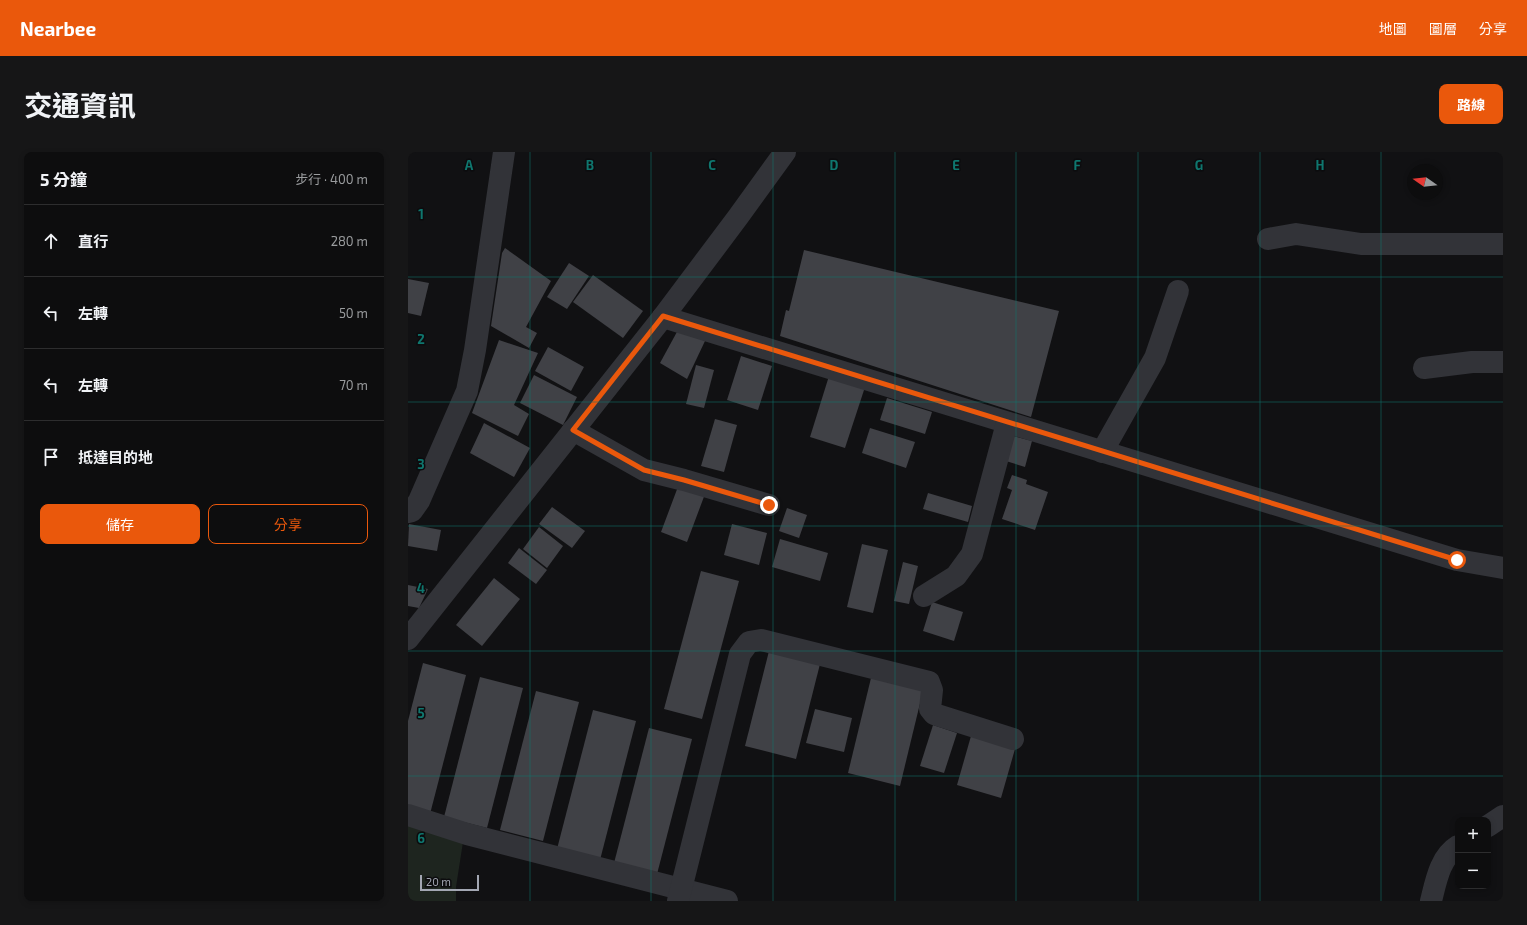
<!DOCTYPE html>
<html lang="zh-TW">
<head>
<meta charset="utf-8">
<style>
	:root { --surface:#0d0d0e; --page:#161617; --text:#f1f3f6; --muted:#9a9c9e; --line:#2d2d2e; --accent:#ea580c }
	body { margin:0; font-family:"Exo 2","Noto Sans TC",sans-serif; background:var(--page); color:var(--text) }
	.controls { position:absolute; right:12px; bottom:12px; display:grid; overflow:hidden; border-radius:8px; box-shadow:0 2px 6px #0003 }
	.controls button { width:36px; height:36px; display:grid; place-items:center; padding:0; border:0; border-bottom:1px solid var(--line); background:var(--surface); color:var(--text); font:20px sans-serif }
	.compass { position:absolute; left:999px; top:12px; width:36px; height:36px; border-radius:50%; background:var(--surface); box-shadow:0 2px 6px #0003; rotate:284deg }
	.scale { position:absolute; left:12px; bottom:10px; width:59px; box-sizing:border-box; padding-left:4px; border:2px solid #a3a7b3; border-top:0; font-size:11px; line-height:14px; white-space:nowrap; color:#a3a7b3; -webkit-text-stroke:3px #0c0c0e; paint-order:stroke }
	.stop { position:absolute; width:12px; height:12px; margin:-9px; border:3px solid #ea580c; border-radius:50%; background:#fff }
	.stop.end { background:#ea580c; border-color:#fff; box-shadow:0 1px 4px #0008 }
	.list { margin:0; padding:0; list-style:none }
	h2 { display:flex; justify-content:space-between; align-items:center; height:52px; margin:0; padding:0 16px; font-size:17px }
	h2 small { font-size:13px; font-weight:400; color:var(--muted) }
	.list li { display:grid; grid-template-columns:26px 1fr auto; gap:12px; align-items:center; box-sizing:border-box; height:72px; padding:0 16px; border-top:1px solid var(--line) }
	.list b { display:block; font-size:15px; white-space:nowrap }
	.list em { font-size:13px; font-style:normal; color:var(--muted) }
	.actions { display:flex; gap:8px; padding:12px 16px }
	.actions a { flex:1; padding:9px 0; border:1px solid var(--accent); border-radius:8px; text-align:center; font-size:14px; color:var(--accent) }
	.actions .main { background:var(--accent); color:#fff }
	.icon { flex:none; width:22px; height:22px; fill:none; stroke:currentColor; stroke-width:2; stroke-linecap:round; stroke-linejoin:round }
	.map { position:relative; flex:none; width:1095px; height:749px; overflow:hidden; border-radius:8px }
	header { display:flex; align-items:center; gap:24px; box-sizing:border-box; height:56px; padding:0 20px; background:var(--accent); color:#fff }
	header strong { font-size:19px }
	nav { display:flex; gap:22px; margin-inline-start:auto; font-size:14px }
	.intro { display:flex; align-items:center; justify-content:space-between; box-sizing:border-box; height:96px; padding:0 24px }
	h1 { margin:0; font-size:28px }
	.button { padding:10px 18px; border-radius:8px; background:var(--accent); color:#fff; font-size:14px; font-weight:700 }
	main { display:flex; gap:24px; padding:0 24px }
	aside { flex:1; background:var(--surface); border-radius:8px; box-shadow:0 2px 6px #0003 }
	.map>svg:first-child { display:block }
	.green { fill:#1e251f }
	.building { fill:#404146 }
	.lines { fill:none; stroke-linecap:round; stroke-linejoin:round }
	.minor { stroke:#323338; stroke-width:22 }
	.route { stroke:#ea580c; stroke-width:5 }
	.grid { fill:none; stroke:#0f766e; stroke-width:1; stroke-opacity:0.55 }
	.grid-label { font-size:13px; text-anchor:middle; font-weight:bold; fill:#0f766e; stroke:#0c0c0e; stroke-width:3; stroke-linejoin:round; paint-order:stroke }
</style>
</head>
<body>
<header>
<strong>Nearbee</strong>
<nav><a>地圖</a><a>圖層</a><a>分享</a></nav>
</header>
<div class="intro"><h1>交通資訊</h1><a class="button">路線</a></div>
<main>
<aside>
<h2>5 分鐘<small>步行 · 400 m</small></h2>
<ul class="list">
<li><svg class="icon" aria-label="ahead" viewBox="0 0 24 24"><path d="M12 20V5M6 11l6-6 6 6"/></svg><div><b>直行</b></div><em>280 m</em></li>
<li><svg class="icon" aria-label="left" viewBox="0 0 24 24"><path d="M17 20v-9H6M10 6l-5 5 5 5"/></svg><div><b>左轉</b></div><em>50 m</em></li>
<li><svg class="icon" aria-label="left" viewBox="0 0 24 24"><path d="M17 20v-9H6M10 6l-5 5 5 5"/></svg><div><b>左轉</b></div><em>70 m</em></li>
<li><svg class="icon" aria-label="arrive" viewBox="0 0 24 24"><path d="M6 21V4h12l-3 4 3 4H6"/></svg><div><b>抵達目的地</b></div></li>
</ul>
<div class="actions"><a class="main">儲存</a><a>分享</a></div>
</aside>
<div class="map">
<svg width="1095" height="749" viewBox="0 0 1095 749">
	<rect width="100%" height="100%" fill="#111113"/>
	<path class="green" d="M0 672 55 690 48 735V749H0Z"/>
	<g class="building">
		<path d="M97 96 143 129 118 175 129 181 121 196 83 174 94 101Z"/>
		<path d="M396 98 651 159 623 265 372 184 378 158 381 159Z"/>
		<path d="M161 111 181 124 159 157 139 145Z"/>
		<path d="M185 123 235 159 215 186 165 150Z"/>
		<path d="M0 127 21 131 13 164 0 161Z"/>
		<path d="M270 178 297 189 279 227 252 211Z"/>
		<path d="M91 188 130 201 106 253 121 262 110 284 64 261Z"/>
		<path d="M140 195 176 215 163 239 127 219Z"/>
		<path d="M333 204 364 214 350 258 319 248Z"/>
		<path d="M288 213 306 218 296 256 278 252Z"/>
		<path d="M126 223 169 245 155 273 112 251Z"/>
		<path d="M421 224 457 235 437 296 402 285Z"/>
		<path d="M479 246 524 260 517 282 472 268Z"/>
		<path d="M307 267 329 273 316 320 293 314Z"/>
		<path d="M76 271 122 296 106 325 62 301Z"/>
		<path d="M462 276 507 290 498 316 454 301Z"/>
		<path d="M605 284 624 289 617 315 598 309Z"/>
		<path d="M604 323 619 328 618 332 640 340 627 378 594 367 604 338 599 336Z"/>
		<path d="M271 332 297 342 279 390 253 380Z"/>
		<path d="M520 341 564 354 560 370 515 357Z"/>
		<path d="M144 355 177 379 164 396 131 372Z"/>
		<path d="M379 356 399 363 391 386 371 379Z"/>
		<path d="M1 372 33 378 29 399 0 394Z"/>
		<path d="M324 372 359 381 351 413 316 403Z"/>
		<path d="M131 375 155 394 139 416 115 397Z"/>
		<path d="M372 387 420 401 412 429 364 415Z"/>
		<path d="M454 392 480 398 465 461 439 455Z"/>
		<path d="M111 396 139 418 128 432 100 411Z"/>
		<path d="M495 410 510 414 501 452 486 449Z"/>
		<path d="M293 419 331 429 294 567 256 557Z"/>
		<path d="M86 426 112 447 74 494 48 473Z"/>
		<path d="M0 433 20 437 11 456 0 454Z"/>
		<path d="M524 450 555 460 546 489 515 479Z"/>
		<path d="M361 499 412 512 388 607 337 594Z"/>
		<path d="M15 511 58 523 22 662 0 656V569Z"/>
		<path d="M72 525 115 536 79 676 36 665Z"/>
		<path d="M463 526 515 539 492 634 440 621Z"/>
		<path d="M128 539 171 550 135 689 92 678Z"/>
		<path d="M407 557 444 566 436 600 398 591Z"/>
		<path d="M185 558 228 569 192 708 149 697Z"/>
		<path d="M525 573 549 581 536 621 512 614Z"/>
		<path d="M241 576 284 587 248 726 205 715Z"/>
		<path d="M563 584 607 597 593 646 549 633Z"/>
	</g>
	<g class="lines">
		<g class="minor">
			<path d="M860 87 888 82 953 92H1095"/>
			<path d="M255 165 1049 408 1095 416"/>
			<path d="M1016 216 1064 210H1095"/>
			<path d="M165 278 236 318 276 328 361 353"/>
			<path d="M694 300 747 206 770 139"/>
			<path d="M0 360 4 359 11 349 59 239 67 198 96 0"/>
			<path d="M516 444 548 424 564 402 599 271"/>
			<path d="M0 487 255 165 330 65 377 0"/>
			<path d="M0 663 59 682 319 749"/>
			<path d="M1080 674 1095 664"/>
			<path d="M270 749 332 502 341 490 353 488 521 530 524 538 522 557 526 562 605 587"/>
			<path d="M1023 749C1028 729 1032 705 1050 694"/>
		</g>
	</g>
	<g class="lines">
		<path class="route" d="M361 353 276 328 236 318 165 278 255 164 1049 408"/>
	</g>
	<path class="grid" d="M122 0V749M243 0V749M365 0V749M487 0V749M608 0V749M730 0V749M852 0V749M973 0V749M0 125H1095M0 250H1095M0 374H1095M0 499H1095M0 624H1095"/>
	<g class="grid-label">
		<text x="61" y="18">A</text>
		<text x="182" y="18">B</text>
		<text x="304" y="18">C</text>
		<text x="426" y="18">D</text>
		<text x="548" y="18">E</text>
		<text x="669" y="18">F</text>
		<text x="791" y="18">G</text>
		<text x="912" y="18">H</text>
		<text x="13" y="67">1</text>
		<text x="13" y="192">2</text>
		<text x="13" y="317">3</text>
		<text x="13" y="441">4</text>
		<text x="13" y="566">5</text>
		<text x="13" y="691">6</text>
	</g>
</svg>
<div class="controls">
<button>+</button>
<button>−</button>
</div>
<svg class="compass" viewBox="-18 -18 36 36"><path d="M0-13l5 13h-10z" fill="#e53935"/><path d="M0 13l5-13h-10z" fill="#9a9c9e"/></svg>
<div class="scale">20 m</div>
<div class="stop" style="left:1049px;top:408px"></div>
<div class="stop end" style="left:361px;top:353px"></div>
</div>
</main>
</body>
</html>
